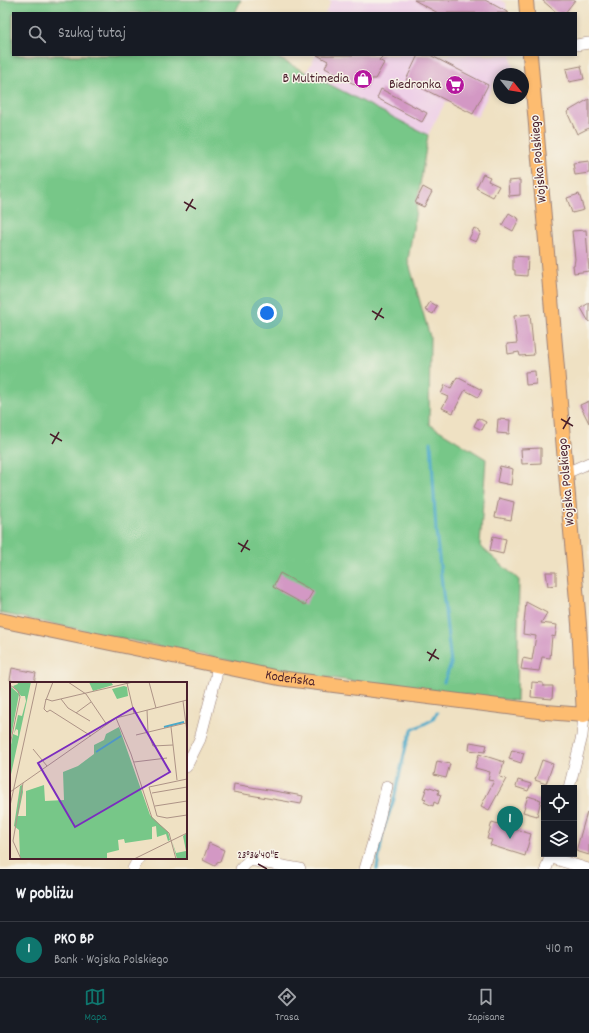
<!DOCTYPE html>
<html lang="pl">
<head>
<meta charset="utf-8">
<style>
	:root { --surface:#171b24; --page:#20242c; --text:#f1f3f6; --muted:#9ea1a6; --line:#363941; --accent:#0f766e }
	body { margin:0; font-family:Dekko,sans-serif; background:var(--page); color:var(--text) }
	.controls { position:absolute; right:12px; bottom:12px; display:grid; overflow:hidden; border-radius:0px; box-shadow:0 2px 6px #0003 }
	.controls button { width:36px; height:36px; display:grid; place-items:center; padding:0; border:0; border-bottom:1px solid var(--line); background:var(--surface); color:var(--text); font:20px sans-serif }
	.compass { position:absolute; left:493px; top:68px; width:36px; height:36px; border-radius:50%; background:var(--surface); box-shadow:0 2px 6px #0003; rotate:120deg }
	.you { position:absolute; left:267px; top:313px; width:14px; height:14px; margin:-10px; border:3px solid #fff; border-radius:50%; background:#1a73e8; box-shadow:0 0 0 6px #1a73e833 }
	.badge { display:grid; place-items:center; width:26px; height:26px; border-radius:50%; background:var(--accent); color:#fff; font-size:13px; font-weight:700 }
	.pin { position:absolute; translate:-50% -33px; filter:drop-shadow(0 1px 2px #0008) }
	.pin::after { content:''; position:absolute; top:21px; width:14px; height:12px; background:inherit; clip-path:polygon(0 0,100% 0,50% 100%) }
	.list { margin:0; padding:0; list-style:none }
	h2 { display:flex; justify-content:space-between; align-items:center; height:52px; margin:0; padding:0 16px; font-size:17px }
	h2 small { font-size:13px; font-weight:400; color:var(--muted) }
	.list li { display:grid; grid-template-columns:26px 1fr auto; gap:12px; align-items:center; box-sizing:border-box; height:56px; padding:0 16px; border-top:1px solid var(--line) }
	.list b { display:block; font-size:15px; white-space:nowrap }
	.list p { margin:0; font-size:13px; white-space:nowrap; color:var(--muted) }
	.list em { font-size:13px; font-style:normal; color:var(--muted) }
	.icon { flex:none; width:22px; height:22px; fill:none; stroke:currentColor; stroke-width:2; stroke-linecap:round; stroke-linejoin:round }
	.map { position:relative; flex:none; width:589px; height:869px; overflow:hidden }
	.search { position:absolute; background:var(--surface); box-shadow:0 2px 6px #0003; left:12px; right:12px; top:12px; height:44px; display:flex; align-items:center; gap:10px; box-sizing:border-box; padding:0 14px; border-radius:0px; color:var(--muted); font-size:15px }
	.sheet { height:108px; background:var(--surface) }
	nav { display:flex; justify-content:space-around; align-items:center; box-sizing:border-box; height:56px; border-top:1px solid var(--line); background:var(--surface); font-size:11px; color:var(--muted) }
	nav a { display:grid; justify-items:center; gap:2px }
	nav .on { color:var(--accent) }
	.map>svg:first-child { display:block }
	.built { fill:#eed0e7 }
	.green { fill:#77c788; stroke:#60735a }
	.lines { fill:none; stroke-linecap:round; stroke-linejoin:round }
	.stream { stroke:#4aa9c9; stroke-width:3 }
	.building { fill:#d398c4 }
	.minor-casing { stroke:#9c8077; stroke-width:12 }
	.major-casing { stroke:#9c8077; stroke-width:16 }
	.minor { stroke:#fff; stroke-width:11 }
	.major { stroke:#fdbc6f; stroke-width:14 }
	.ticks { fill:none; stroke:#4a1f2b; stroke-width:1.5 }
	.labels { text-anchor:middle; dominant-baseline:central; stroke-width:3; stroke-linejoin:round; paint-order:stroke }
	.poi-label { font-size:14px; fill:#4a1f2b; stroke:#f7f3e8; text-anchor:end }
	.street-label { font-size:14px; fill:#4a1f2b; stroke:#f7f3e8 }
	.inset-river { fill:none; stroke:#4aa9c9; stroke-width:2 }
	.inset-road { fill:none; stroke:#ad9386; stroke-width:1 }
	.view { fill:#7b2cbf; fill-opacity:0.15; stroke:#7b2cbf; stroke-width:2 }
	.inset-edge { fill:none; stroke:#4a1f2b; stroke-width:2 }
	.ticks-label { font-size:10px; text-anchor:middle; fill:#4a1f2b; stroke:#f7f3e8; stroke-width:3; stroke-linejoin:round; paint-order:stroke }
</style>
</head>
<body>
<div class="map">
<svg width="589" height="869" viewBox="0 0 589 869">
	<rect width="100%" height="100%" fill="#f7f3e8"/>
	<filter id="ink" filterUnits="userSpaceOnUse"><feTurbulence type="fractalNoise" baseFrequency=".025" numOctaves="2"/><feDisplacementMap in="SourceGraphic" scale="8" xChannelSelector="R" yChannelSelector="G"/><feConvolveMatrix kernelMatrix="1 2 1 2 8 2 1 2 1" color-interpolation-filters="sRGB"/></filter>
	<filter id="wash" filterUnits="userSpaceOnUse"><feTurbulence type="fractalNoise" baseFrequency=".012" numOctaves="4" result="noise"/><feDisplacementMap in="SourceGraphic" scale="16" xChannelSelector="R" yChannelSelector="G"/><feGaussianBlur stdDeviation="0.9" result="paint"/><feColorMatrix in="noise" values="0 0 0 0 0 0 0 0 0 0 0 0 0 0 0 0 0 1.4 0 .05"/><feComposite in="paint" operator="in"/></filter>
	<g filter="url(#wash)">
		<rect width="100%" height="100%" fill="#efe1c3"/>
		<g class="built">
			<path d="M328 0H500L506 3 507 13H325L331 2Z"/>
			<path d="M316 55H511L514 74H499V83L495 81 477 117 446 101 428 135 306 73Z"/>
		</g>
		<path class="green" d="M0 0H241L235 13H13V55H272L428 135 408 260 430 337 429 424 486 459 480 546 519 580 517 701 288 673 0 613Z"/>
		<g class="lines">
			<g class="stream">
				<path d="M431 442 436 531 451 664 444 682"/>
				<path d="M377 869 383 831 394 799 406 746 412 730 432 720 437 713"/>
			</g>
		</g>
		<g id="blocks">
			<g class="building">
				<path d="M414 0H485L509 13H438Z"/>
				<path d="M542 0H575L565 13H557Z"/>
				<path d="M317 55H384L379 60 384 63 375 79H370L365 90 325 68 328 61Z"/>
				<path d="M418 55H430L488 85 473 114 406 80Z"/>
				<path d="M581 66 584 79 569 82 566 69Z"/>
				<path d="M381 89 427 113 422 122 377 98Z"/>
				<path d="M589 99V128L577 134 567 112Z"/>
				<path d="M589 161V173L575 175 573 163Z"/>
				<path d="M483 174 490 177 488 181 499 186 493 197 476 188Z"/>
				<path d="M520 180V195L509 196 508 181Z"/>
				<path d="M423 187 432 192 424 207 415 203Z"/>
				<path d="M579 194 584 210 572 213 567 198Z"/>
				<path d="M509 213 519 219 513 231 502 225Z"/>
				<path d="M474 228 481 232 476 242 469 239Z"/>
				<path d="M586 230 589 271 574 273 573 265H574L575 259 572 231Z"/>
				<path d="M513 256 528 257 527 276 515 275V270H513Z"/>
				<path d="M430 302 437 306 433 314 425 310Z"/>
				<path d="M589 303V322L581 308Z"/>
				<path d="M530 314 534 355 520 356 519 352 508 354 507 344 517 343 514 316Z"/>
				<path d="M535 371 536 384 526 385 525 372Z"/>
				<path d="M457 377 482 390 478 397 465 390 453 413 442 408 448 397 441 394 445 385 451 388Z"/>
				<path d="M589 401V423L580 405Z"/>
				<path d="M478 418 486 422 482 430 474 426Z"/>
				<path d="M498 419 510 420 509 434 497 433Z"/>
				<path d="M541 448V463L522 464 521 449Z"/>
				<path d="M500 466 513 469 511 485 497 482Z"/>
				<path d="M499 498 514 502 511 520 495 517Z"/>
				<path d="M493 536 506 539 503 554 490 551Z"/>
				<path d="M546 572H556V585L548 586Z"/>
				<path d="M280 573 313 591 305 605 273 587Z"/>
				<path d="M526 602 547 613 541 623 557 625 555 637 552 636 550 658 542 657 539 671 521 669 523 658 532 660 536 636 523 634Z"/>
				<path d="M12 668 36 673 34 683H11L12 680H10Z"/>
				<path d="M532 682 543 683V686H553L552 699 531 697Z"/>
				<path d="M470 742 487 745 485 752 469 750Z"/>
				<path d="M512 750 524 753 521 763 509 759Z"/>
				<path d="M479 754 504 762 500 777 506 779 489 810 481 806 494 781 488 780 490 772 475 768Z"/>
				<path d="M542 760 553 764 546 784 535 780Z"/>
				<path d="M437 761 450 764 446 778 434 775Z"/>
				<path d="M518 780 531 784 528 791 516 787Z"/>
				<path d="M234 784 303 796 301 804 233 792Z"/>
				<path d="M427 787 430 788V787L439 790 438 794 441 795 438 804 434 802 433 806 424 802 426 799 423 798Z"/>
				<path d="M528 796 541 800 537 816 523 812Z"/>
				<path d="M587 812 589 813V855L576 851Z"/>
				<path d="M492 822 531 834 525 856 490 845 492 840 487 839Z"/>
				<path d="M209 843 224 850 220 861 217 862 215 866 203 860Z"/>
			</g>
		</g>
	</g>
	<g filter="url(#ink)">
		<use href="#blocks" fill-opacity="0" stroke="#9c8077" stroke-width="1"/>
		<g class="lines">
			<g class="minor-casing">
				<g id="minor">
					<path d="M576 45 589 43"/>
					<path d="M566 472 573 470 589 463"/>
					<path d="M186 767 200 739 216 677 217 665"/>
					<path d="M569 788 582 736 584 715"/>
					<path d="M549 857 588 869"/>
					<path d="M133 869 139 858"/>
					<path d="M241 869 249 860 300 869"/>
					<path d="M365 869 376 832 387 786"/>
					<path d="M546 869 551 854"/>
				</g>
			</g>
			<g class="major-casing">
				<g id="major">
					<path d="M526 0 527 13"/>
					<path id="s1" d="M0 620 279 678 546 712 584 715 579 624 530 55"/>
				</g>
			</g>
			<use href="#minor" class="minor"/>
			<use href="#major" class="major"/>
		</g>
	</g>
	<path class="ticks" d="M184 202 196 209M186 211 193 199M372 311 384 318M375 320 382 308M561 419 573 426M563 429 570 417M50 434 62 441M52 444 59 432M238 543 250 550M241 552 248 540M427 652 439 659M429 661 436 649M258 864 267 869"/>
	<defs>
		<g id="shop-disc" transform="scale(1)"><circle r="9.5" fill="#b5179e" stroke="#f7f3e8"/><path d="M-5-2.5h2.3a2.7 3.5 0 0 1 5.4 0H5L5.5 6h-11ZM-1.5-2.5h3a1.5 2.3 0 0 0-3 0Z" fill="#fff"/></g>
		<g id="supermarket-disc" transform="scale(1)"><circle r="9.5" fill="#b5179e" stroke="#f7f3e8"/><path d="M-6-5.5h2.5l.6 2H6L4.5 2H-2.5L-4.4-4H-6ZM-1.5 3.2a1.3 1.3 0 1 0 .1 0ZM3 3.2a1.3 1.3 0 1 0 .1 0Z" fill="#fff"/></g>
	</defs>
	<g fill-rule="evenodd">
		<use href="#shop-disc" x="363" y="79"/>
		<use href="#supermarket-disc" x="455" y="85"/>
	</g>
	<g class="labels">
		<g class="poi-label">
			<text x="349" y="79">B Multimedia</text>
			<text x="441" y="85">Biedronka</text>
		</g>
		<g class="street-label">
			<text transform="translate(539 159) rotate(-95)">Wojska Polskiego</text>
			<text transform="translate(567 482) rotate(-95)">Wojska Polskiego</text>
			<text stroke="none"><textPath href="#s1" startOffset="296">Kodeńska</textPath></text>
		</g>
	</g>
	<g transform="translate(10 682)">
		<rect width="177" height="177" fill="#efe1c3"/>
		<path d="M7 0H21L0 97V68L3 52 8 54V48L6 47 4 52 8 33 12 34 16 19 15 14H11L3 4 8 2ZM79 0H101L103 3 83 9ZM0 4 9 12 0 60ZM114 4 117 5 118 14 107 17 102 7ZM109 45 140 133 158 150 160 158 158 159 156 152 147 155 146 144 142 145V157L115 161 114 157 108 158 109 168 97 171V177H10L9 148 4 144 10 104 12 103 13 110 8 134H16V109L34 103 35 119 54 118 53 90 68 84 84 72V63L94 58 96 52ZM177 151V177H167L162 159 166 171 176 169 173 154Z" fill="#77c788"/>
		<path class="inset-river" d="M154 45 174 40M86 70 111 54"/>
		<path class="inset-road" d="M58 0 76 12 97 43M139 0 146 26M117 1 124 31M0 3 8 9 10 15 0 63M51 17 58 26 80 39M36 18 43 0M42 19 123 0M173 19 177 50M40 28 81 54M40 28 37 30 34 27 36 17 42 19M137 28 138 50 143 64 163 63M66 31 81 20M106 36 177 18M161 45 167 98M126 53 176 41M23 67 37 84M124 80 157 76M177 97 139 105 147 134 157 136 177 133M0 110 106 36 121 72 142 136 159 151 166 177M142 111 177 105M0 124 27 0M145 124 177 119M11 177 3 159 13 101M124 177 177 151"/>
		<path class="view" d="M123 26 160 90 65 145 28 81Z"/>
		<rect width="177" height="177" class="inset-edge"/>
	</g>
	<g class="ticks-label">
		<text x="258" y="858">23°36'40"E</text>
	</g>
</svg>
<div class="controls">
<button><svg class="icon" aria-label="locate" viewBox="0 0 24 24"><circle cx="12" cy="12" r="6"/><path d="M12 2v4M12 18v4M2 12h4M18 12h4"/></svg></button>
<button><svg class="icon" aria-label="layers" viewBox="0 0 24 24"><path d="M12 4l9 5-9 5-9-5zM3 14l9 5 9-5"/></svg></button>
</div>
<svg class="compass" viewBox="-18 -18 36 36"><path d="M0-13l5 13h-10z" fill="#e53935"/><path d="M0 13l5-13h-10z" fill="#9ea1a6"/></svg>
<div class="you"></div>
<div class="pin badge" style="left:510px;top:839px">1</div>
<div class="search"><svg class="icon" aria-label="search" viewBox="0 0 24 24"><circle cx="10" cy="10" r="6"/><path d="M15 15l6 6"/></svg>Szukaj tutaj</div>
</div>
<section class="sheet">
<h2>W pobliżu<small></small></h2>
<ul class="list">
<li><span class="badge">1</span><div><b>PKO BP</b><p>Bank · Wojska Polskiego</p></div><em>410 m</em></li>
</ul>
</section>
<nav>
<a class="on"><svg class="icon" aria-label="map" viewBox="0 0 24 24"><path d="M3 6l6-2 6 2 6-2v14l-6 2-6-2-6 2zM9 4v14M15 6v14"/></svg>Mapa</a>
<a><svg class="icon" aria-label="directions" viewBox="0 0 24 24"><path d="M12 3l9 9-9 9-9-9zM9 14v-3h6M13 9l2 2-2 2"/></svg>Trasa</a>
<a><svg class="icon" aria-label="saved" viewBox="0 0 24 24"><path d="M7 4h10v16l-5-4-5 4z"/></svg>Zapisane</a>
</nav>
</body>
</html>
